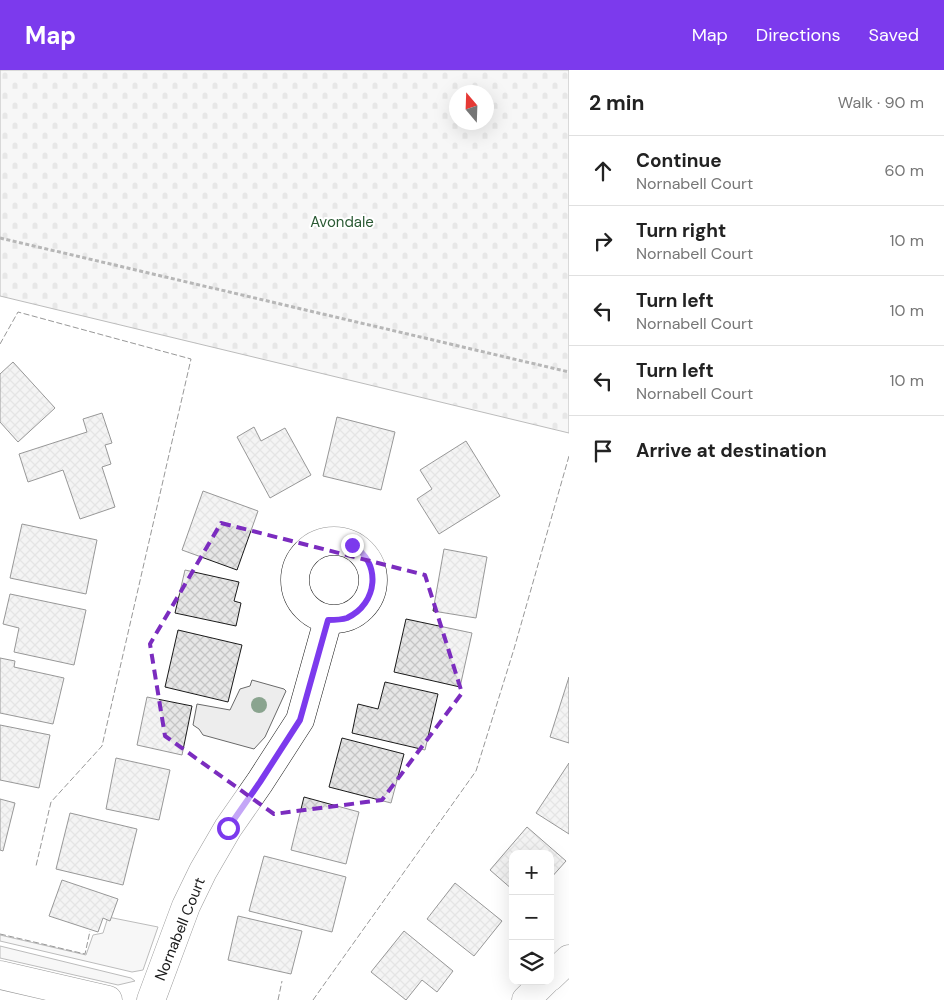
<!DOCTYPE html>
<html lang="en">
<head>
<meta charset="utf-8">
<style>
	:root { --surface:#fff; --page:#f6f6f6; --text:#222; --muted:#767676; --line:#e0e0e0; --accent:#7c3aed }
	body { margin:0; font-family:"DM Sans",sans-serif; background:var(--page); color:var(--text) }
	.controls { position:absolute; right:15px; bottom:15px; display:grid; overflow:hidden; border-radius:10px; box-shadow:0 5px 20px #0002 }
	.controls button { width:45px; height:45px; display:grid; place-items:center; padding:0; border:0; border-bottom:1px solid var(--line); background:var(--surface); color:var(--text); font:25px sans-serif }
	.compass { position:absolute; left:449px; top:15px; width:45px; height:45px; border-radius:50%; background:var(--surface); box-shadow:0 5px 20px #0002; rotate:341deg }
	.stop { position:absolute; width:15px; height:15px; margin:-11px; border:4px solid #7c3aed; border-radius:50%; background:#fff }
	.stop.end { background:#7c3aed; border-color:#fff; box-shadow:0 1px 5px #0008 }
	.list { margin:0; padding:0; list-style:none }
	h2 { display:flex; justify-content:space-between; align-items:center; height:65px; margin:0; padding:0 20px; font-size:21px }
	h2 small { font-size:16px; font-weight:400; color:var(--muted) }
	.list li { display:grid; grid-template-columns:32px 1fr auto; gap:15px; align-items:center; box-sizing:border-box; height:70px; padding:0 20px; border-top:1px solid var(--line) }
	.list b { display:block; font-size:19px; white-space:nowrap }
	.list p { margin:0; font-size:16px; white-space:nowrap; color:var(--muted) }
	.list em { font-size:16px; font-style:normal; color:var(--muted) }
	.icon { flex:none; width:28px; height:28px; fill:none; stroke:currentColor; stroke-width:2; stroke-linecap:round; stroke-linejoin:round }
	.map { position:relative; flex:none; width:569px; height:930px; overflow:hidden }
	header { display:flex; align-items:center; gap:30px; box-sizing:border-box; height:70px; padding:0 25px; background:var(--accent); color:#fff }
	header strong { font-size:24px }
	nav { display:flex; gap:28px; margin-inline-start:auto; font-size:18px }
	main { display:flex }
	aside { flex:1; background:var(--surface) }
	.map>svg:first-child { display:block }
	.built { fill:#ededed; stroke:#6a6a6a }
	.cemetery { fill:url(#cemetery-stones); stroke:#6a6a6a; fill-rule:evenodd }
	.building { fill:url(#building-cross-hatch); stroke:#1a1a1a }
	.lines { fill:none; stroke-linecap:round; stroke-linejoin:round }
	.minor-casing { stroke:#1a1a1a; stroke-width:29 }
	.path { stroke:#5f5f5f; stroke-width:3; stroke-dasharray:4 2.5; stroke-linecap:butt }
	.minor { stroke:#fff; stroke-width:28 }
	.fence { stroke:#1a1a1a; stroke-width:1; stroke-dasharray:6 2.5; stroke-linecap:butt }
	.tree { fill:#8aa48f }
	.route { stroke:#7c3aed; stroke-width:6 }
	.marked { fill:none; stroke:#7b2cbf; stroke-width:4; stroke-dasharray:10 6; stroke-linejoin:round }
	.labels { text-anchor:middle; dominant-baseline:central; stroke-width:4; stroke-linejoin:round; paint-order:stroke }
	.park-label { font-size:15px; fill:#2b5a34; stroke:#fff }
	.street-label { font-size:15px; fill:#1a1a1a; stroke:#fff }
</style>
</head>
<body>
<header>
<strong>Map</strong>
<nav><a>Map</a><a>Directions</a><a>Saved</a></nav>
</header>
<main>
<div class="map">
<svg width="569" height="930" viewBox="0 0 569 930">
	<defs>
		<pattern id="cemetery-stones" width="16" height="16" patternUnits="userSpaceOnUse" patternTransform="scale(1.25)"><rect width="16" height="16" fill="#ededed"/><path d="M2 7V4a2 2 0 0 1 4 0v3zM10 15v-3a2 2 0 0 1 4 0v3z" fill="#cbcbcb"/></pattern>
		<pattern id="building-cross-hatch" width="8" height="8" patternUnits="userSpaceOnUse" patternTransform="scale(1.25)"><rect width="8" height="8" fill="#e6e6e6"/><path d="M0 0l8 8M0 8l8-8" fill="none" stroke="#c5c5c5"/></pattern>
	</defs>
	<rect width="100%" height="100%" fill="#fff"/>
	<g class="built">
		<path d="M252 610 284 619 286 621 265 667 254 679 203 665 199 659 193 655 197 634 230 640 240 619 250 616Z"/>
		<path d="M108 847 158 857 143 900 132 902 0 871V865L86 885 93 865 103 863Z"/>
		<path d="M0 876 131 908 135 911 118 915 0 888Z"/>
	</g>
	<path class="cemetery" d="M0 0H569V363L0 226ZM457 22H487V52H457Z"/>
	<g class="building">
		<path d="M13 292 55 338 18 372 0 352V304Z"/>
		<path d="M102 343 112 373 105 375 111 394 102 397 115 437 80 449 63 400 28 412 19 384 87 362 83 349Z"/>
		<path d="M337 347 395 362 381 420 323 406Z"/>
		<path d="M254 357 261 371 285 358 311 405 270 428 237 367Z"/>
		<path d="M466 371 500 426 439 464 417 429 432 419 420 400Z"/>
		<path d="M203 421 258 441 237 500 182 480Z"/>
		<path d="M22 454 97 470 86 524 10 508Z"/>
		<path d="M444 479 487 487 476 548 433 541Z"/>
		<path d="M185 500 239 512 234 531 241 533 236 556 175 543Z"/>
		<path d="M10 524 86 540 74 595 14 582 19 558 3 554Z"/>
		<path d="M406 549 472 563 460 617 394 602Z"/>
		<path d="M178 560 242 575 228 632 165 617Z"/>
		<path d="M0 588 15 591 14 597 64 608 53 654 0 643Z"/>
		<path d="M569 607V673L550 667Z"/>
		<path d="M385 612 438 624 425 680 352 663 358 634 378 639Z"/>
		<path d="M147 627 192 636 182 685 137 675Z"/>
		<path d="M0 655 50 665 39 718 0 710Z"/>
		<path d="M342 668 404 684 391 733 329 717Z"/>
		<path d="M116 688 170 700 159 750 106 739Z"/>
		<path d="M569 693V764L536 743Z"/>
		<path d="M304 727 359 742 346 794 291 780Z"/>
		<path d="M0 729 15 733 3 781 0 780Z"/>
		<path d="M70 743 137 759 123 815 56 799Z"/>
		<path d="M527 757 566 791 550 809V784H513V820L490 800Z"/>
		<path d="M264 786 346 807 332 862 249 841Z"/>
		<path d="M62 810 118 829 110 851 103 848 98 862 49 846Z"/>
		<path d="M455 813 502 851 474 886 427 849Z"/>
		<path d="M238 846 302 861 291 904 228 890Z"/>
		<path d="M404 861 453 901 437 922 422 910 406 930 371 902Z"/>
	</g>
	<g class="lines">
		<g class="minor-casing">
			<g id="minor">
				<circle cx="334" cy="510" r="39"/>
				<path d="M0 905 108 930"/>
				<path d="M550 907 569 889"/>
				<path d="M151 930 186 836 203 801 228 758 260 712 300 650 328 550"/>
				<path d="M526 930 545 911"/>
			</g>
		</g>
		<path class="path" d="M0 168 569 302"/>
		<use href="#minor" class="minor"/>
		<g class="fence">
			<path d="M0 274 18 242 191 289 102 676 51 732 36 796"/>
			<path d="M0 864 85 884 90 861"/>
			<path d="M278 930 282 911"/>
			<path d="M313 930 476 701 514 579 569 386"/>
		</g>
	</g>
	<circle class="tree" cx="259" cy="635" r="8"/>
	<g class="lines">
		<path class="route" d="M228 758 260 712 300 650 328 550C334 550 341 550 347 548 378 534 382 492 352 475"/>
	</g>
	<path d="M0 0H569V930H0ZM221 453 425 505 462 623 382 730 274 744 165 666 150 574Z" fill="#fff" fill-opacity=".55" fill-rule="evenodd"/>
	<path class="marked" d="M221 453 425 505 462 623 382 730 274 744 165 666 150 574Z"/>
	<g class="labels">
		<g class="park-label">
			<text x="342" y="152">Avondale</text>
		</g>
		<g class="street-label">
			<text transform="translate(180 859) rotate(-68)">Nornabell Court</text>
		</g>
	</g>
</svg>
<div class="controls">
<button>+</button>
<button>−</button>
<button><svg class="icon" aria-label="layers" viewBox="0 0 24 24"><path d="M12 4l9 5-9 5-9-5zM3 14l9 5 9-5"/></svg></button>
</div>
<svg class="compass" viewBox="-18 -18 36 36"><path d="M0-13l5 13h-10z" fill="#e53935"/><path d="M0 13l5-13h-10z" fill="#767676"/></svg>
<div class="stop" style="left:228px;top:758px"></div>
<div class="stop end" style="left:352px;top:475px"></div>
</div>
<aside>
<h2>2 min<small>Walk · 90 m</small></h2>
<ul class="list">
<li><svg class="icon" aria-label="ahead" viewBox="0 0 24 24"><path d="M12 20V5M6 11l6-6 6 6"/></svg><div><b>Continue</b><p>Nornabell Court</p></div><em>60 m</em></li>
<li><svg class="icon" aria-label="right" viewBox="0 0 24 24"><path d="M7 20v-9h11M14 6l5 5-5 5"/></svg><div><b>Turn right</b><p>Nornabell Court</p></div><em>10 m</em></li>
<li><svg class="icon" aria-label="left" viewBox="0 0 24 24"><path d="M17 20v-9H6M10 6l-5 5 5 5"/></svg><div><b>Turn left</b><p>Nornabell Court</p></div><em>10 m</em></li>
<li><svg class="icon" aria-label="left" viewBox="0 0 24 24"><path d="M17 20v-9H6M10 6l-5 5 5 5"/></svg><div><b>Turn left</b><p>Nornabell Court</p></div><em>10 m</em></li>
<li><svg class="icon" aria-label="arrive" viewBox="0 0 24 24"><path d="M6 21V4h12l-3 4 3 4H6"/></svg><div><b>Arrive at destination</b></div></li>
</ul>
</aside>
</main>
</body>
</html>
